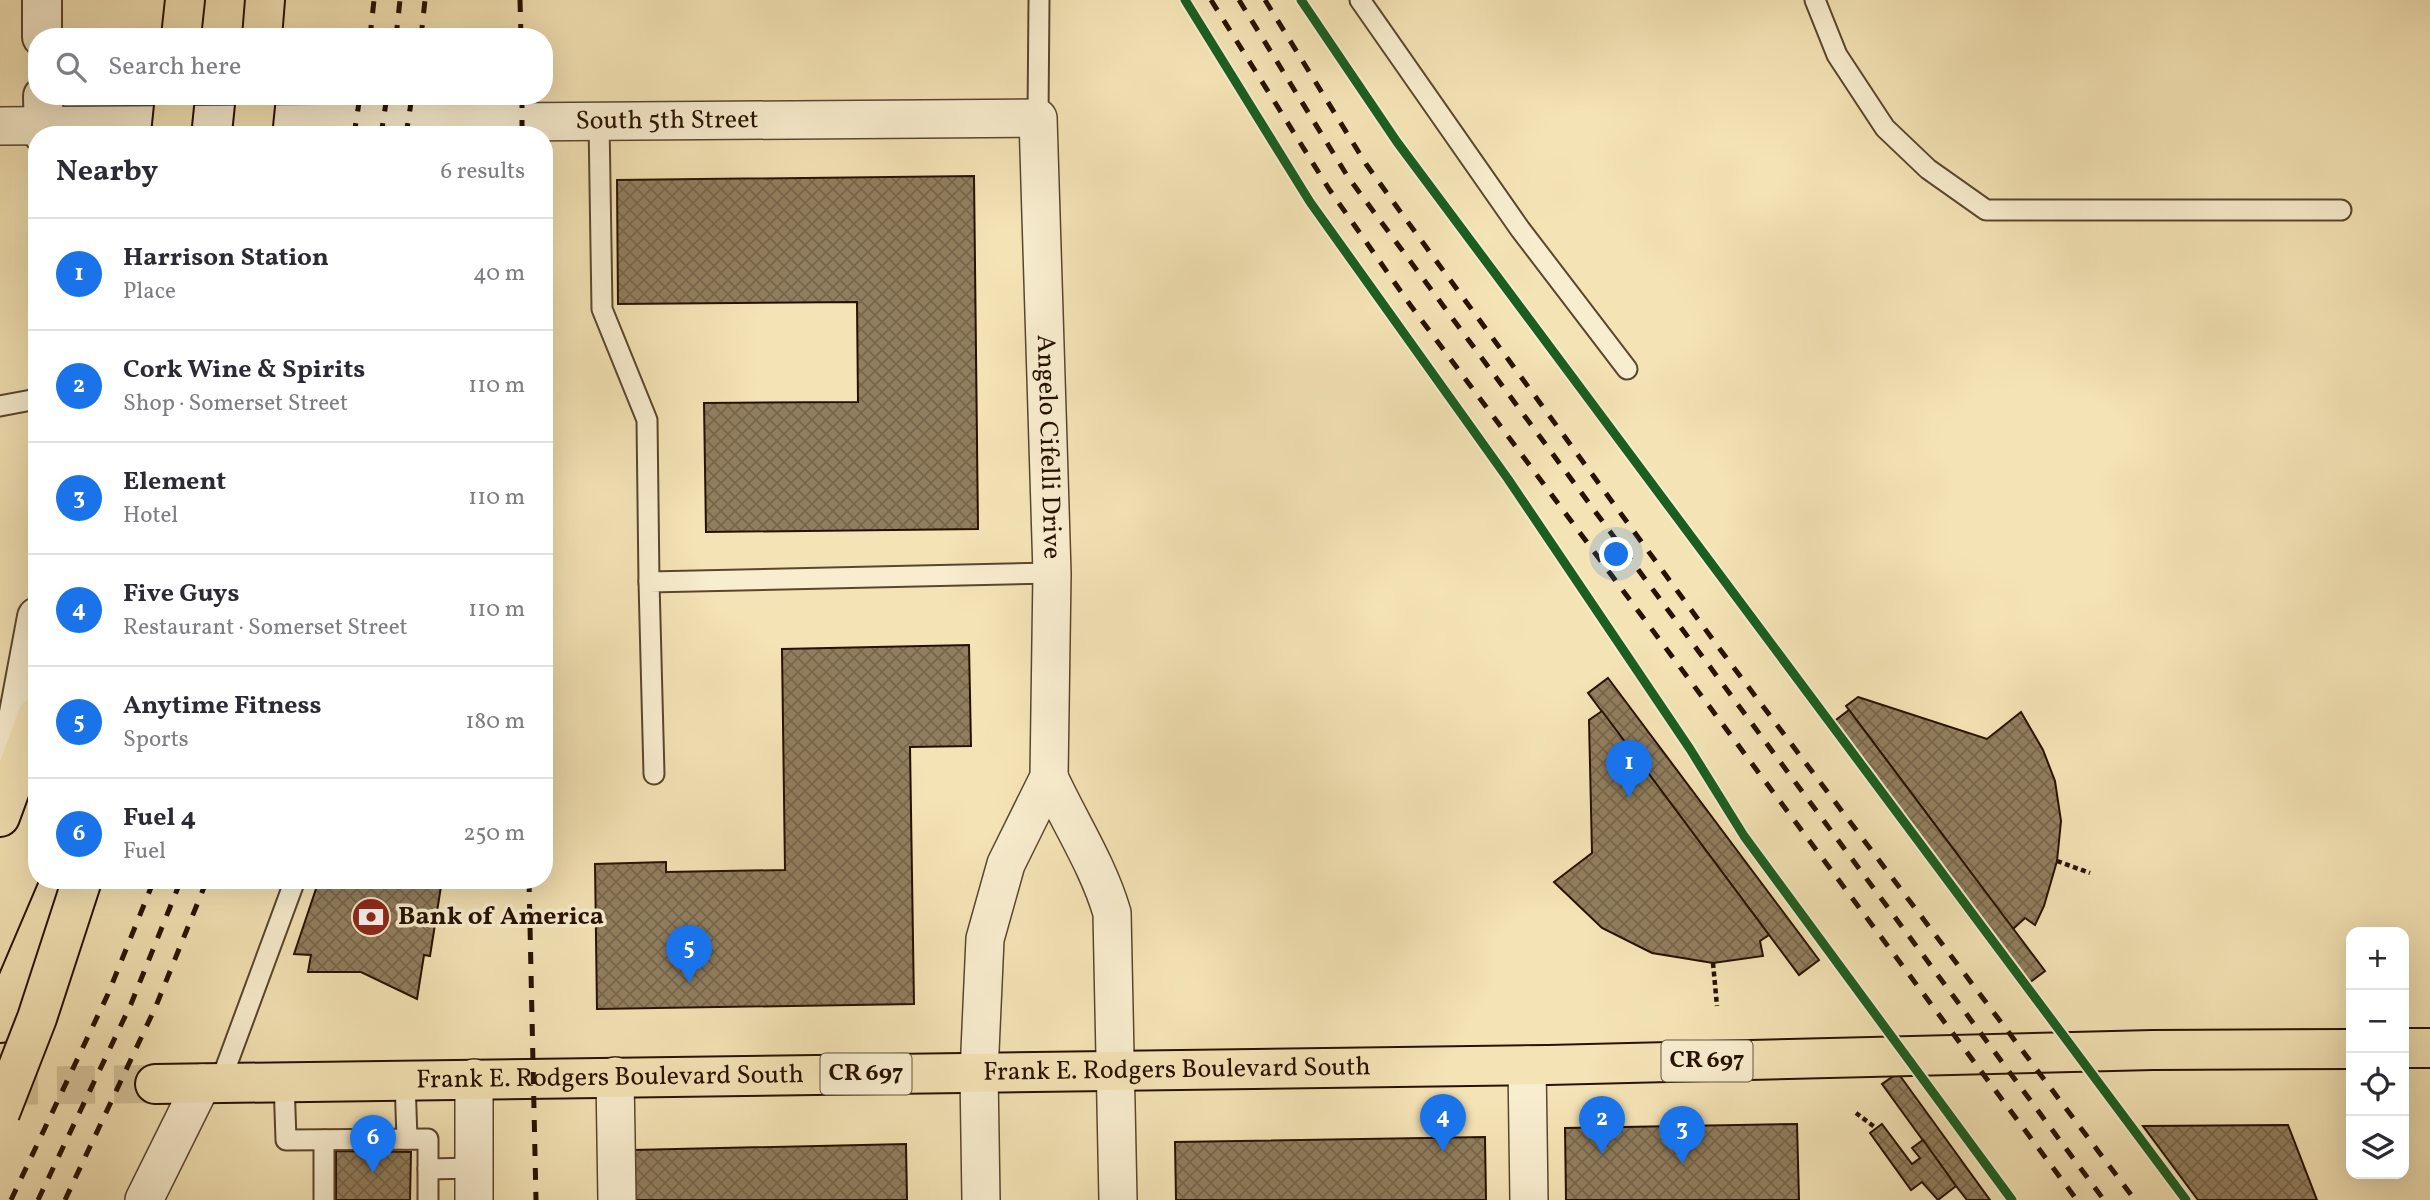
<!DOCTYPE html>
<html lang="en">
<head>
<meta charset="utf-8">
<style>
	:root { --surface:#fff; --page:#f2f2f3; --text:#2b2b33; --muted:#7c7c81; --line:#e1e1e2; --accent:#1a73e8 }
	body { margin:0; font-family:Vollkorn,serif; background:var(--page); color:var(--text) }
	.controls { position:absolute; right:21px; bottom:21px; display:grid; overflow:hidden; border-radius:14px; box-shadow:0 7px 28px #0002 }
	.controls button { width:63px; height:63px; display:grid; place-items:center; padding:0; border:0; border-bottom:2px solid var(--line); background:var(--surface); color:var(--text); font:35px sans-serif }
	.you { position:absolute; left:1617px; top:555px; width:24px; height:24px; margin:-18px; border:5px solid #fff; border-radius:50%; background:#1a73e8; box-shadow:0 0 0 10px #1a73e833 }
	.badge { display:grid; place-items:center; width:46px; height:46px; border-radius:50%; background:var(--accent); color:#fff; font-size:23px; font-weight:700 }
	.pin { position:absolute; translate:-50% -58px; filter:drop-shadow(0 2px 4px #0008) }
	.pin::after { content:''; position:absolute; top:37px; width:24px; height:21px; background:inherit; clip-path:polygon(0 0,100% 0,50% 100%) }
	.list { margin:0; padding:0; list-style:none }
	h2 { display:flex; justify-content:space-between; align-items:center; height:91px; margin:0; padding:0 28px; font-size:30px }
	h2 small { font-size:23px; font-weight:400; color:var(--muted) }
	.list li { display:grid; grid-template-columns:46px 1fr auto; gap:21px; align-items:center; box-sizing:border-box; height:112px; padding:0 28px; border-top:2px solid var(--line) }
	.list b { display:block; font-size:26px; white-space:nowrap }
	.list p { margin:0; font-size:23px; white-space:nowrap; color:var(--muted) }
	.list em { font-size:23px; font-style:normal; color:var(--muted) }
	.icon { flex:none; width:38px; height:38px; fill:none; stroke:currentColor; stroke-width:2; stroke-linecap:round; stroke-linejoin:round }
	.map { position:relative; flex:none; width:2430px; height:1200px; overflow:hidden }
	.search { position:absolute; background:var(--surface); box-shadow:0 7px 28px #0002; left:28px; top:28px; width:525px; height:77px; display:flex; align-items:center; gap:18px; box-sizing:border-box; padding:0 24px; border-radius:28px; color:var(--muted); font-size:26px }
	.panel { position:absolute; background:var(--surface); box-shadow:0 7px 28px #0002; left:28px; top:126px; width:525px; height:763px; border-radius:28px }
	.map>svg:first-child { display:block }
	.building { fill:url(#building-cross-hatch); stroke:#261100; stroke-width:2 }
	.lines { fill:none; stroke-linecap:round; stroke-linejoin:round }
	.primary-tunnel { stroke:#d5c49a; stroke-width:38; stroke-dasharray:38 19; stroke-linecap:butt }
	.service-casing { stroke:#5a462d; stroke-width:23 }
	.minor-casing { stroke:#5a462d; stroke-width:40 }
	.tertiary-casing { stroke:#5a462d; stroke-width:42 }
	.primary-casing { stroke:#261100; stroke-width:42 }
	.motorway-casing { stroke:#261100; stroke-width:42 }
	.path { stroke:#261100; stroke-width:4.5; stroke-dasharray:5 3.5; stroke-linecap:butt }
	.service { stroke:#f8edcf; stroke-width:19 }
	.minor { stroke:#f8edcf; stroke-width:37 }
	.tertiary { stroke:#f8edcf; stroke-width:38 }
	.primary { stroke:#f4e3b5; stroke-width:38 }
	.motorway { stroke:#f4e3b5; stroke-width:38 }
	.rail { stroke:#261100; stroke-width:5; stroke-dasharray:12 12; stroke-linecap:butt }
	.motorway-bridge-casing { stroke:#261100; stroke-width:42; stroke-linecap:butt }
	.motorway-bridge { stroke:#f4e3b5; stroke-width:38 }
	.cycleway-casing { stroke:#f8edcf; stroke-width:13 }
	.cycleway { stroke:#1b5e20; stroke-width:9 }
	.labels { text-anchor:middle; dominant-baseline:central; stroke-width:7; stroke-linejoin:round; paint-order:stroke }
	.shield { fill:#f8edcf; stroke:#65533e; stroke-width:2 }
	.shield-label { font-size:24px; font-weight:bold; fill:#261100 }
	.street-label { font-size:26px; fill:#261100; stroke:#f8edcf }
	.poi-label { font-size:26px; font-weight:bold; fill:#261100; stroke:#f8edcf; text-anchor:start }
</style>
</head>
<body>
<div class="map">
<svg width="2430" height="1200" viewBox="0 0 2430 1200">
	<defs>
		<pattern id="building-cross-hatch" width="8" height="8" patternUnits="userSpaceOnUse" patternTransform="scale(1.75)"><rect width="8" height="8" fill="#917e5e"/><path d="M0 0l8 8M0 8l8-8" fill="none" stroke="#76664b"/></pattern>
	</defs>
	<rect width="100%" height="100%" fill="#f4e3b5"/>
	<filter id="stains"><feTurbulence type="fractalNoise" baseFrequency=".00286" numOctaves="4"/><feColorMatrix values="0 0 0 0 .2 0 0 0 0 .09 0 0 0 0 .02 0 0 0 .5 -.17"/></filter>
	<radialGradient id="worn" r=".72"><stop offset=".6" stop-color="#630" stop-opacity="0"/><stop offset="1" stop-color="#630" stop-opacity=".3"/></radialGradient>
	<g class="building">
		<path d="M974 176 978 529 706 532 704 403 858 402 857 302 618 304 617 180Z"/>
		<path d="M969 645 971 746 910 747 914 1004 597 1009 595 864 666 862V872L785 870 782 649Z"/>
		<path d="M1608 678 1819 960 1799 975 1588 693Z"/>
		<path d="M1858 697 1987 739 2021 712 2043 750 2055 781 2061 821 2057 861 2044 906 2035 925 2025 918 2013 929 1846 706Z"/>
		<path d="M1849 710 2045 971 2029 983 1832 723Z"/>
		<path d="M1602 711 1769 935 1760 941 1763 956 1713 963 1652 953 1602 928 1554 882 1592 853 1589 720Z"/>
		<path d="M319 880H442L430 956 424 955 417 999 361 972H308L311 955 294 954Z"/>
		<path d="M1898 1073 1990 1200H1967L1956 1186 1882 1084Z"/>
		<path d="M1797 1124 1799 1200H1566L1565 1128Z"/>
		<path d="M1882 1124 1912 1164 1920 1158 1912 1148 1923 1140 1956 1186 1938 1200 1922 1182 1911 1190 1870 1133Z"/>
		<path d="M2288 1125 2317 1200H2198L2143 1126Z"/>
		<path d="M1485 1137 1486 1200H1176L1175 1142Z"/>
		<path d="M906 1144 907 1200H634L633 1150Z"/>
		<path d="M336 1151 411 1152 410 1200H336Z"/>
	</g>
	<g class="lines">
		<path class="primary-tunnel" d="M0 1086 155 1084"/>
		<g class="service-casing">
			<g id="service">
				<path d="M1360 0 1520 229 1627 369"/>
				<path d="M1815 0 1837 55 1885 128 1928 169 1986 210H2341"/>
				<path d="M1038 118 1039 0"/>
				<path d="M599 121 602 309 647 420 649 582"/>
				<path d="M0 406 37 399"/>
				<path d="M654 774 649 582 1052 573"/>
				<path d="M405 1080 407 1139"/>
				<path d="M284 1081 286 1140 428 1139V1200"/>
				<path d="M220 1083 295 880"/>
				<path d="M428 1169 474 1168"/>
				<path d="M324 1200V1140"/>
			</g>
		</g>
		<g class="minor-casing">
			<g id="minor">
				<path id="s1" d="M0 126 1038 118 1052 573 1049 777 1006 864 985 939 979 1073 981 1200"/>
				<path d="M1049 777C1070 823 1098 865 1112 913L1118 1200"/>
				<path d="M1527 1065 1529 1200"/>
				<path d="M615 1076 617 1200"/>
				<path d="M474 1078V1200"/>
				<path d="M144 1200 202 1083"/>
			</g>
		</g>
		<g class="tertiary-casing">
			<g id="tertiary">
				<path d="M42 0V37"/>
				<path d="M43 96 44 135"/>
				<path d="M11 756 37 617"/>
			</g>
		</g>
		<g class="primary-casing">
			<g id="primary">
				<path d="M2404 1048H2430"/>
				<path id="s2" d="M155 1084 1548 1065 2153 1050 2351 1049"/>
			</g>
		</g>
		<g class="motorway-casing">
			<g id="motorway">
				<path d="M181 37 185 0"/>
				<path d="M262 37 265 0"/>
				<path d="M0 817 37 716"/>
				<path d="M0 1023 61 880"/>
			</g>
		</g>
		<g class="path">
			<path d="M2057 861 2090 873"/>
			<path d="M1713 963 1717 1006"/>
			<path d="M1856 1113 1876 1128"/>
		</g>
		<use href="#service" class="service"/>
		<use href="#minor" class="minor"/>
		<use href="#tertiary" class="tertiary"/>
		<use href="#primary" class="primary"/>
		<use href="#motorway" class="motorway"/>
		<g class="rail">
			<path d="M520 0 521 37"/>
			<path d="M1185 0 1310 202 1508 479 1690 749 1744 836 2012 1200"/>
			<path d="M1211 0 1329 189 1411 306 2077 1200"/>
			<path d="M1239 0 1348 177 2104 1200"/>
			<path d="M1265 0 1366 164 1402 214 1719 648 2135 1200"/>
			<path d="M1301 0 1397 142 2186 1200"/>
			<path d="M370 37 374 0"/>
			<path d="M396 37 400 0"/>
			<path d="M421 37 425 0"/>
			<path d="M522 96V135"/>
			<path d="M354 135 360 96"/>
			<path d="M381 135 387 96"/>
			<path d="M406 135 412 96"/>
			<path d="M529 880 536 1200"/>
			<path d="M11 1200 108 994 154 880"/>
			<path d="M38 1200 131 1004 181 880"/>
			<path d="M65 1200 156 1006 207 880"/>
		</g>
		<g class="motorway-bridge-casing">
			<g id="motorway-bridge">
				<path d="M171 135 175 96"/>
				<path d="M252 135 256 96"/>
				<path d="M0 1113 37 1018 82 880"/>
			</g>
		</g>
		<use href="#motorway-bridge" class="motorway-bridge"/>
		<g class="cycleway-casing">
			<g id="cycleway">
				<path d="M1185 0 1310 202 1508 479 1690 749 1744 836 2012 1200"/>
				<path d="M1301 0 1397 142 2186 1200"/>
			</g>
		</g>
		<use href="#cycleway" class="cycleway"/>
	</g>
	<defs>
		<g id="bank-disc" transform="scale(2.0125)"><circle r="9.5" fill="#8f2418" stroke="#f8edcf"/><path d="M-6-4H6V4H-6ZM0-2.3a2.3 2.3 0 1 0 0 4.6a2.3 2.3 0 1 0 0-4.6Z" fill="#fff"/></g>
	</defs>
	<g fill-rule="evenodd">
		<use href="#bank-disc" x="371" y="917"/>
	</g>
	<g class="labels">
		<g class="shield">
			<rect x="1661.5" y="1040.5" width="91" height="41" rx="5"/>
			<rect x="820.5" y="1053.5" width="91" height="41" rx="5"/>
		</g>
		<g class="shield-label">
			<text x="1707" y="1061">CR 697</text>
			<text x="866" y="1074">CR 697</text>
		</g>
		<g class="street-label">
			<text stroke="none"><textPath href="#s1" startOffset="667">South 5th Street</textPath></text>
			<text stroke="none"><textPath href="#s1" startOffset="1367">Angelo Cifelli Drive</textPath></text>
			<text stroke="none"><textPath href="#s2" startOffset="1022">Frank E. Rodgers Boulevard South</textPath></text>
			<text stroke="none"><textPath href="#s2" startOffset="455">Frank E. Rodgers Boulevard South</textPath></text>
		</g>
		<g class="poi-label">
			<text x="398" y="917">Bank of America</text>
		</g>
	</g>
	<rect width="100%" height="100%" filter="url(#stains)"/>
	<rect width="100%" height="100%" fill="url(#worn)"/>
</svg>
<div class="controls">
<button>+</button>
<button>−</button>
<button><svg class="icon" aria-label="locate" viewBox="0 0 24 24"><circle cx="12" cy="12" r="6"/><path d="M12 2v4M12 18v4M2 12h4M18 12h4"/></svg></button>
<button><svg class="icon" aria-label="layers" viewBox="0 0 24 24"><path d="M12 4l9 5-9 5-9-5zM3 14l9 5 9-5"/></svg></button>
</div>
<div class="you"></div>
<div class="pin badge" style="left:1629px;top:798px">1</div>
<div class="pin badge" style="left:1602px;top:1154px">2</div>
<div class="pin badge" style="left:1682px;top:1164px">3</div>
<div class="pin badge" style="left:1443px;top:1152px">4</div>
<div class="pin badge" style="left:689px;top:983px">5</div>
<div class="pin badge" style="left:373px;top:1173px">6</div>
<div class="search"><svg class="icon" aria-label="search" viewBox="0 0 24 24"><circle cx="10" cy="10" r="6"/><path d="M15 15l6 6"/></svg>Search here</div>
<section class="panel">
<h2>Nearby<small>6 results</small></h2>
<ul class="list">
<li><span class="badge">1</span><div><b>Harrison Station</b><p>Place</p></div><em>40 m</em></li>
<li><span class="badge">2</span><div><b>Cork Wine &amp; Spirits</b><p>Shop · Somerset Street</p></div><em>110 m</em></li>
<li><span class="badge">3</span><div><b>Element</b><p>Hotel</p></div><em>110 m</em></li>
<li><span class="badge">4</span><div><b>Five Guys</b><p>Restaurant · Somerset Street</p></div><em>110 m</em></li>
<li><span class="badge">5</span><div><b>Anytime Fitness</b><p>Sports</p></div><em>180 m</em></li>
<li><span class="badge">6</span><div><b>Fuel 4</b><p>Fuel</p></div><em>250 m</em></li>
</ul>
</section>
</div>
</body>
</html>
